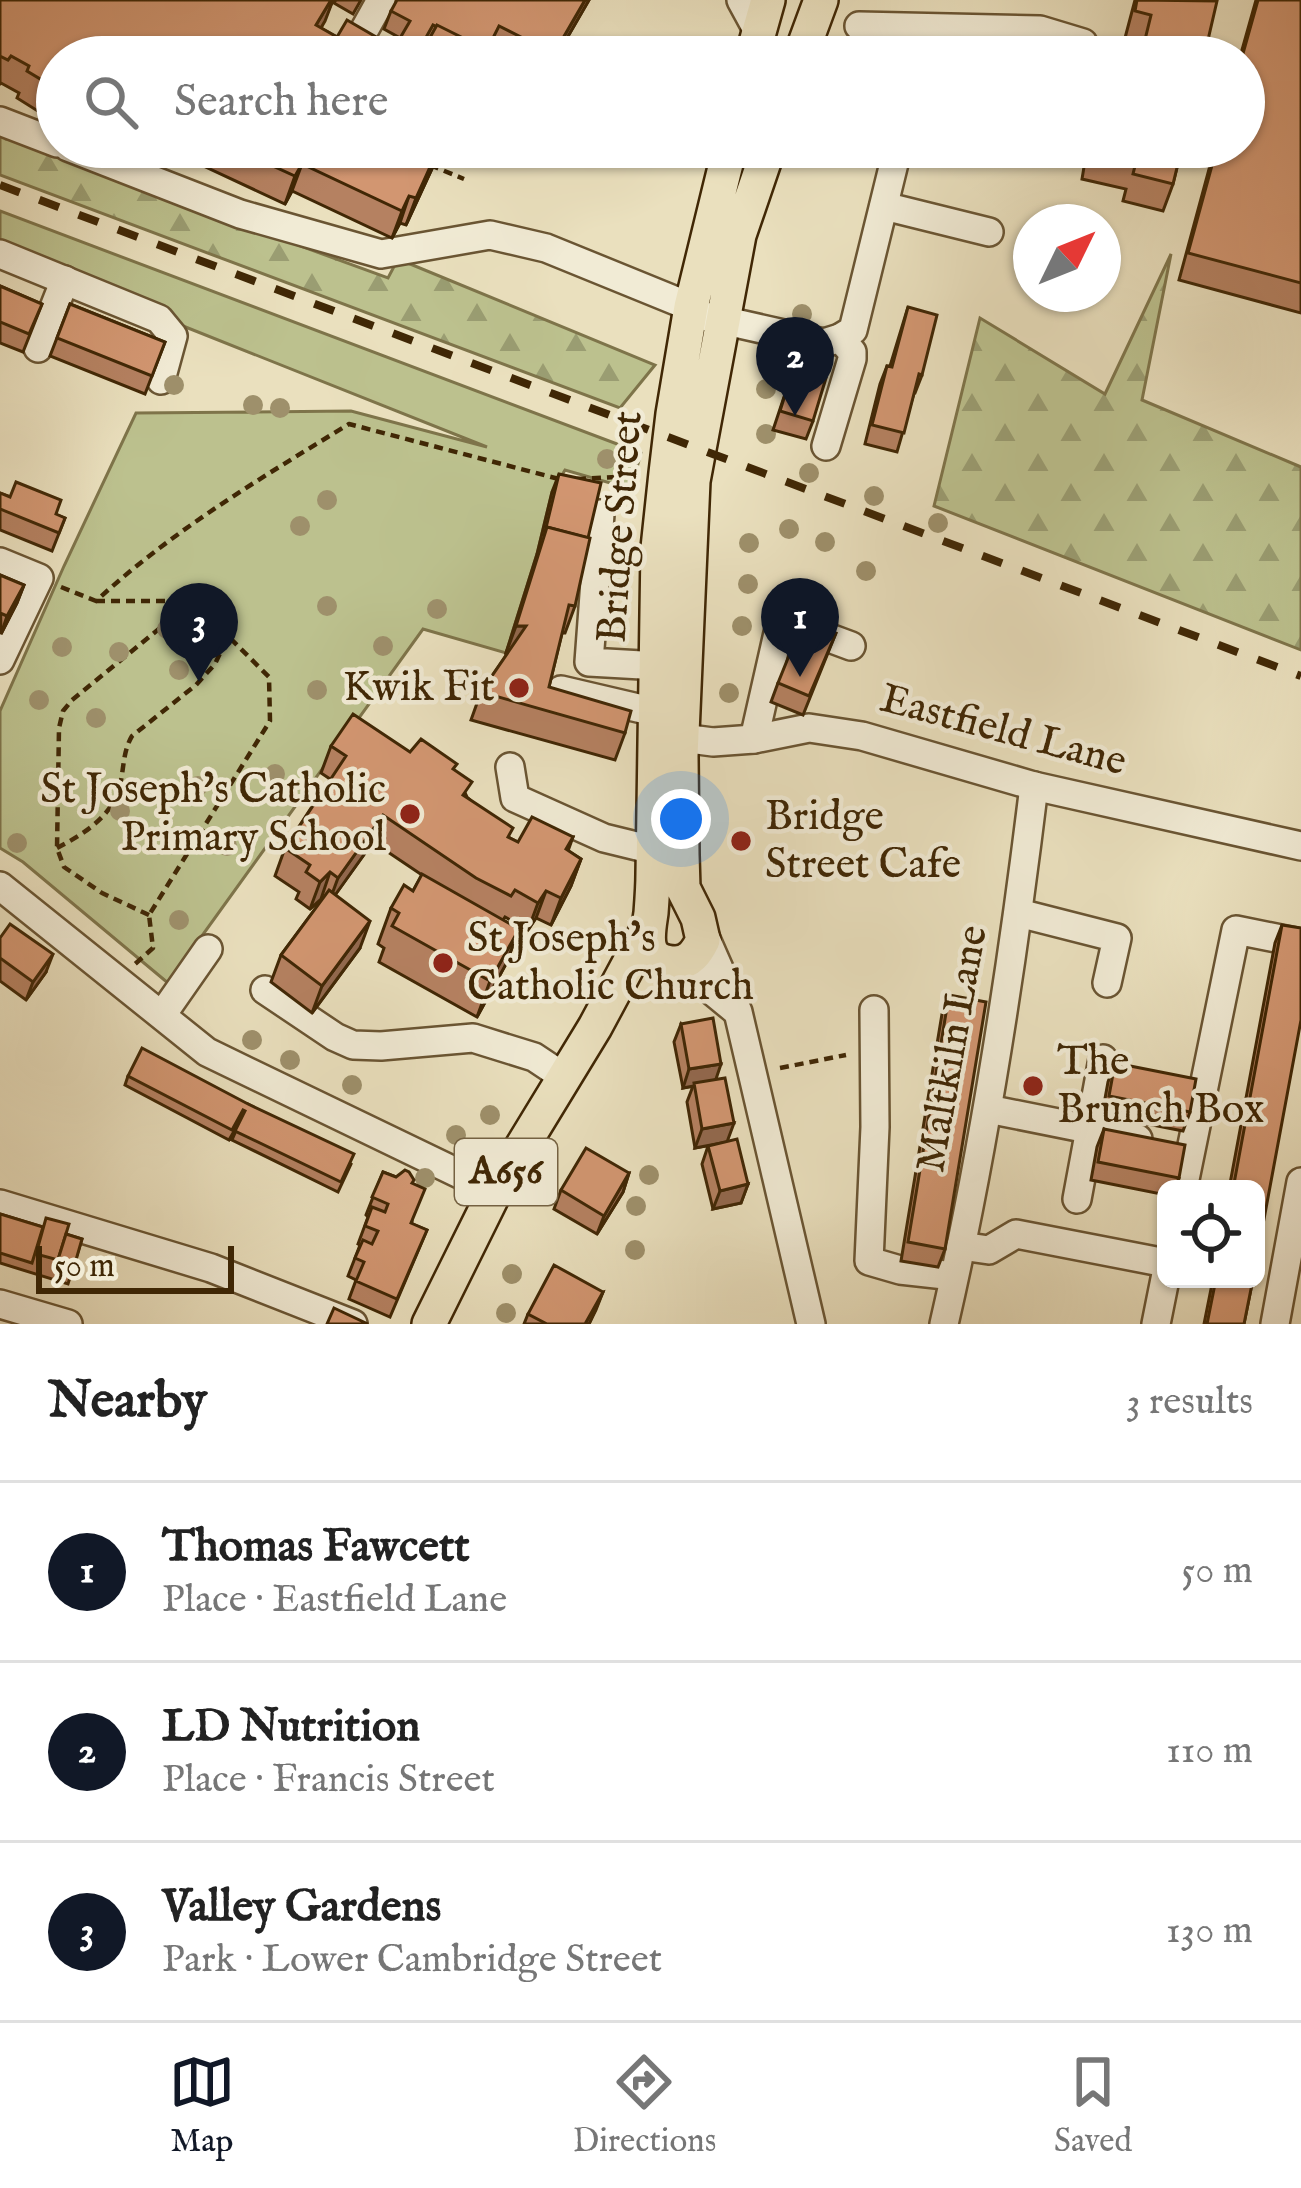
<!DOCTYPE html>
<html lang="en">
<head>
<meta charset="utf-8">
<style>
	:root { --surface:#fff; --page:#f2f2f2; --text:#222; --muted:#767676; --line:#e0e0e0; --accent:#111827 }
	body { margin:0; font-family:"IM FELL English",serif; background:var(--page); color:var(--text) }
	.controls { position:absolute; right:36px; bottom:36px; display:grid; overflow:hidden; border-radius:18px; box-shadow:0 3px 9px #0004 }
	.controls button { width:108px; height:108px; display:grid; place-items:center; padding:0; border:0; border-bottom:3px solid var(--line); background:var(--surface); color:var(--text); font:60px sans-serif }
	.compass { position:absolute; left:1013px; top:204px; width:108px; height:108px; border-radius:50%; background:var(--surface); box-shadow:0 3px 9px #0004; rotate:47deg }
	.scale { position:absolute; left:36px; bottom:30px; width:198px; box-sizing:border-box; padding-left:12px; border:6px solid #402705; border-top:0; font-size:33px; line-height:42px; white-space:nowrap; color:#402705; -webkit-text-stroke:9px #f1ebd5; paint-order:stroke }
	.you { position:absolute; left:681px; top:819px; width:42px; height:42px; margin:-30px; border:9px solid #fff; border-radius:50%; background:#1a73e8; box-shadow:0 0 0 18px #1a73e833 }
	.badge { display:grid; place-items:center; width:78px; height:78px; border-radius:50%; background:var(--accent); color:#fff; font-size:39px; font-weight:700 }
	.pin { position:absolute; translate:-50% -99px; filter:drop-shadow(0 3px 6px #0008) }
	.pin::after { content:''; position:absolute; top:63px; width:42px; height:36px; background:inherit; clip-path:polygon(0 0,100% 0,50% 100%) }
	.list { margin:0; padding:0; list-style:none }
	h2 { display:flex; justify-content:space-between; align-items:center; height:156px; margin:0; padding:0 48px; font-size:51px }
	h2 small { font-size:39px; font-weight:400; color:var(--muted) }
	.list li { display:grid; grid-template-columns:78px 1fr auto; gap:36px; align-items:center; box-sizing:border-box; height:180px; padding:0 48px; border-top:3px solid var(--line) }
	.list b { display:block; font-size:45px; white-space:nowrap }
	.list p { margin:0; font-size:39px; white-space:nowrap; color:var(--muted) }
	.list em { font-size:39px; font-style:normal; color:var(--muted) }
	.icon { flex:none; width:66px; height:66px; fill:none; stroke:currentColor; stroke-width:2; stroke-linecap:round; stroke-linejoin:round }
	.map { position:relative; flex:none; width:1301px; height:1324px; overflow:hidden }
	.search { position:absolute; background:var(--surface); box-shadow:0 3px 9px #0004; left:36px; right:36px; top:36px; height:132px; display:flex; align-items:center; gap:30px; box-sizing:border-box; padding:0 42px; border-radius:66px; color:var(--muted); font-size:45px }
	.sheet { height:696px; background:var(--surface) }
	nav { display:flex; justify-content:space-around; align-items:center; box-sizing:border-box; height:168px; border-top:3px solid var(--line); background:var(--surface); font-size:33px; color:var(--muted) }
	nav a { display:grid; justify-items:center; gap:6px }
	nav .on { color:var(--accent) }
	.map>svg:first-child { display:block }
	.green { fill:#bcc18e; stroke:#7e744a; stroke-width:3 }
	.forest { fill:url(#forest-firs); stroke:#7e744a; stroke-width:3 }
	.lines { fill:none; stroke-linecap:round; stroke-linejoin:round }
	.minor-casing { stroke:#6a5533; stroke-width:32 }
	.major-casing { stroke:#402705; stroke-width:38 }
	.path { stroke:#402705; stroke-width:4.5; stroke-dasharray:9 6; stroke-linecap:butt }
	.minor { stroke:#f1ebd5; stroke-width:27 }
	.major { stroke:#eae0be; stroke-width:33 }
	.rail { stroke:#402705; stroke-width:8; stroke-dasharray:21 21; stroke-linecap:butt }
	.tree { fill:#9e906b }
	.wall { fill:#b58161; stroke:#402705; stroke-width:3 }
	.shaded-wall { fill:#93694f; stroke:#402705; stroke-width:3 }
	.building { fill:#d29671; stroke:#402705; stroke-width:3 }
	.poi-dot { fill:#8f2418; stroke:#f1ebd5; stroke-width:4.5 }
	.labels { text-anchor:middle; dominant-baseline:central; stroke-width:9; stroke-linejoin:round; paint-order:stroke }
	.shield { fill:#f1ebd5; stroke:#756243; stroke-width:3 }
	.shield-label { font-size:39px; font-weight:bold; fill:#402705 }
	.street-label { font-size:42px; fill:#402705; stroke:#f1ebd5 }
	.poi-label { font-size:42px; fill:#402705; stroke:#f1ebd5; text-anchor:start }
</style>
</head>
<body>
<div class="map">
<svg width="1301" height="1324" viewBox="0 0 1301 1324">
	<defs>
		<pattern id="forest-firs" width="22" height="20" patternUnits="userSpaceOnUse" patternTransform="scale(3)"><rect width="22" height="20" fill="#bcc18e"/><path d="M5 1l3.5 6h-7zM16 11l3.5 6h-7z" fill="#9a9d72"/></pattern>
	</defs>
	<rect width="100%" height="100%" fill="#eae0be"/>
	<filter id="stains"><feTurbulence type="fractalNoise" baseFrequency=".00167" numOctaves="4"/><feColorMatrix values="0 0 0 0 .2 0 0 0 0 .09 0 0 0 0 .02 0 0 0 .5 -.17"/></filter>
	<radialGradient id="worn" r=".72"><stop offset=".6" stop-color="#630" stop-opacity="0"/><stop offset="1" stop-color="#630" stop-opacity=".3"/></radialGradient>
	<path class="green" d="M0 211 641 453 631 489 565 470 552 492 537 554 506 653 423 629 168 983 23 862 0 848V711L64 566 136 413 351 411 487 447 178 324 0 245Z"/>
	<g class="forest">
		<path d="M0 136 388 278 398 259 655 365 620 408 0 175Z"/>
		<path d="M1171 254 1142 400 1301 467V650L934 506 980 318 1105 394Z"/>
	</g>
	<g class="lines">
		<g class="minor-casing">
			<g id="minor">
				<path d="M741 0 759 33"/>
				<path d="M859 26 1040 30 1083 43"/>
				<path d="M361 36 381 0"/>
				<path d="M920 57 927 28"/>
				<path d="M0 121 57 143"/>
				<path d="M68 147 240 214 381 254 490 235 546 248 691 307"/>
				<path d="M884 206 989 232"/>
				<path d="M0 254 159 319 173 336 161 380"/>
				<path d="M704 316 824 343 840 338 853 330 898 147"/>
				<path d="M38 348 65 280"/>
				<path d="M826 446 852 359V352L840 338"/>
				<path d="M600 514 589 662 677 667"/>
				<path d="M0 562 39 578 0 660"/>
				<path d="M561 690 655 712 665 724"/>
				<path d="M754 739 781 620 851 646"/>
				<path d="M663 746 682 738 713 742 754 739 809 728 862 736 1034 786 1301 846"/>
				<path d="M510 767 515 798 604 838 653 850"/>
				<path d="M0 886 207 1052 495 1191"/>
				<path d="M1019 913 1117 938 1107 983"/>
				<path d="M702 930 738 1012 811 1324"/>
				<path d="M678 963 734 1009"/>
				<path d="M265 990 335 1037 353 1045 381 1046 473 1038 534 1057 564 1077"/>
				<path d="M874 1010 875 1127 869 1261 900 1270 954 1276"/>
				<path d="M162 1015 208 949"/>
				<path d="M988 1109 1138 1139"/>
				<path d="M1183 1189 1236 930 1301 943"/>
				<path d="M1077 1199 1103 1059"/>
				<path d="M0 1204 211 1268 353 1324"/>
				<path d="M961 1246 989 1250 1016 1234 1166 1263"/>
				<path d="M0 1304 68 1324"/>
				<path d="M944 1324C985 1147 1012 967 1034 786"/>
				<path d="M1156 1324 1166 1274"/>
				<path d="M1275 1324 1301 1182"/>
			</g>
		</g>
		<g class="major-casing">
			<g id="major">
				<path d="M752 57 768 0"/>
				<path d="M800 57 821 0"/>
				<path d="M730 147 691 307 673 414 666 473 658 548 653 874C653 887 652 900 651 913 648 934 641 962 675 963 690 963 697 952 703 940L698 918 683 888 682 855 681 756 693 481 739 235 769 147"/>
				<path d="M429 1324 495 1191 595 1027 646 932"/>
			</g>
		</g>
		<g class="path">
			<path d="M430 165 464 179"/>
			<path d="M577 479 637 476"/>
			<path d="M61 587 96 601C173 530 261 478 349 424L559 479"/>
			<path d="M96 601H193L269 677 270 721 149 915 153 948 135 964"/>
			<path d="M57 848C84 834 113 816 120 785 124 768 123 751 132 736L196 685 215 664 227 638"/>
			<path d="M149 915 102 893 64 867 57 848 59 728 63 711 72 700 193 601"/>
			<path d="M780 1068 846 1055"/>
		</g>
		<use href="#minor" class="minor"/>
		<use href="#major" class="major"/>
		<path class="rail" d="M0 185 1301 676"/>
	</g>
	<g class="tree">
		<circle cx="802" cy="314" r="10"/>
		<circle cx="174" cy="385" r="10"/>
		<circle cx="766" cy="389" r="10"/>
		<circle cx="253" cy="405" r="10"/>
		<circle cx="280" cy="408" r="10"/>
		<circle cx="766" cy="434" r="10"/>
		<circle cx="607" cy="459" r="10"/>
		<circle cx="809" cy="473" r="10"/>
		<circle cx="874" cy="496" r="10"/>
		<circle cx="327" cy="500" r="10"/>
		<circle cx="938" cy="523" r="10"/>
		<circle cx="300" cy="526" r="10"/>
		<circle cx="789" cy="529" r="10"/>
		<circle cx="825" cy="542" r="10"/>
		<circle cx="749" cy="543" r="10"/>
		<circle cx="866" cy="571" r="10"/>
		<circle cx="748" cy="584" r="10"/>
		<circle cx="327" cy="606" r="10"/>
		<circle cx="437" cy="609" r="10"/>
		<circle cx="742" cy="626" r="10"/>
		<circle cx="167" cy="629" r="10"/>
		<circle cx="383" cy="646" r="10"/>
		<circle cx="62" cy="647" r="10"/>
		<circle cx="119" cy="652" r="10"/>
		<circle cx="179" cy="670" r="10"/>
		<circle cx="317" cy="690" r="10"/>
		<circle cx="729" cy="693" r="10"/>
		<circle cx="39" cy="700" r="10"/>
		<circle cx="96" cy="718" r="10"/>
		<circle cx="275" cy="774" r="10"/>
		<circle cx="198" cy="786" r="10"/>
		<circle cx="120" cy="811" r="10"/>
		<circle cx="17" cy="843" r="10"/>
		<circle cx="227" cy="846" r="10"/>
		<circle cx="179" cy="920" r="10"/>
		<circle cx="252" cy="1040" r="10"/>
		<circle cx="290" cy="1060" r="10"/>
		<circle cx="352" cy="1085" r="10"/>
		<circle cx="490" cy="1115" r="10"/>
		<circle cx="456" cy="1135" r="10"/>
		<circle cx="649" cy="1175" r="10"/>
		<circle cx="425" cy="1178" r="10"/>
		<circle cx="636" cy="1206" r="10"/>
		<circle cx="635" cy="1250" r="10"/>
		<circle cx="512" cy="1274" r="10"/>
		<circle cx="506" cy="1313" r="10"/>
	</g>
	<g class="wall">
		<path d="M0 0H333L321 28 337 37 390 45 385 57H57V106L49 118 17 98 19 93 1 83 0 84Z"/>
		<path d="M336 0H361L353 14 334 3Z"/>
		<path d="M589 0 556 57H513V55L492 44 485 57H419L400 38 384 29 391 11Z"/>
		<path d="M1135 0H1213L1204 57H1138L1141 42 1125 38Z"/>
		<path d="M1256 0H1301V313L1179 280 1215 147H1244V57H1240Z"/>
		<path d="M139 147H442L406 225 400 223 392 238 292 191 285 204 167 149 157 162 139 153Z"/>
		<path d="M1041 147H1182L1173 184 1163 211 1123 201 1126 189 1082 179 1084 167 1039 156Z"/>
		<path d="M0 286 42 304 23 352 0 343Z"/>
		<path d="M70 304 165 342 145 394 50 356Z"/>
		<path d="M908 307 922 375 915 393H914L897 452 865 444 880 384 887 366H890Z"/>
		<path d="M790 379 813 421 806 439 773 430Z"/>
		<path d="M559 474 575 606 565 633H562L549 687 625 733 615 760 471 720 481 692 508 653H506L537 554 552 492Z"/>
		<path d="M0 493 65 518 52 551 0 530Z"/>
		<path d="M0 575 24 585 17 603 1 634Z"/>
		<path d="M836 633 803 715 771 702 778 683Z"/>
		<path d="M331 746 410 752 454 770 467 797 510 838 518 842 573 837 568 851 581 859 571 886 551 925 536 918 528 930 505 917 503 920 519 929 506 964 477 1017 379 962 384 948 378 944 391 908 413 891 422 875 373 842 335 895 360 948 312 1013 271 982 281 955 322 900 321 899 310 909 296 899 299 892 275 876 285 848 330 779 321 773Z"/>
		<path d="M1282 925 1256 1189H1229L1275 943Z"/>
		<path d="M0 938 46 972 26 1000 0 981Z"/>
		<path d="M949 995 945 1249 938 1267 901 1261 942 1014Z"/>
		<path d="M681 1024 716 1079 727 1141 748 1184 741 1203 713 1209 702 1164 708 1146 716 1144 695 1148 687 1102 693 1086 683 1088 674 1042Z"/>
		<path d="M1115 1063 1190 1112 1183 1131 1102 1115 1108 1082Z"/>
		<path d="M128 1076 248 1104 351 1164 338 1192 232 1140 241 1119 229 1140 125 1085Z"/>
		<path d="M1104 1129 1179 1178 1174 1189H1166V1195L1091 1180 1097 1147Z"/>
		<path d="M383 1172 412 1183V1224L427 1230 390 1317 349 1299 356 1280 348 1276 360 1245 358 1244 368 1217 366 1215Z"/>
		<path d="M629 1173 623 1192 597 1234 554 1209 561 1190Z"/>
		<path d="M0 1214 82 1239 68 1284 0 1263Z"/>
		<path d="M1213 1279H1253L1244 1324H1204Z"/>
		<path d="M603 1292 589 1324H524L528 1314Z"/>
	</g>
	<g class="shaded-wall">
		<path d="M331 0H333L325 21 306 53 316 25Z"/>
		<path d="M585 0H589L556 57H552Z"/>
		<path d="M439 147H442L406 225 416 198Z"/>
		<path d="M302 164 292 191 285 204 295 176Z"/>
		<path d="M409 196 400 223 392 238 402 211Z"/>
		<path d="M24 585 17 603 1 634 7 616Z"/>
		<path d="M516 626H526L516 653H506Z"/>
		<path d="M383 815 373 842 328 905 338 878Z"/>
		<path d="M581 859 571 886 551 925 561 898Z"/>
		<path d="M330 872 321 899 310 909 320 882Z"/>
		<path d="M546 891 536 918 528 930 538 903Z"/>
		<path d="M370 921 360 948 312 1013 322 986Z"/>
		<path d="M519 929 506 964 477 1017 490 981Z"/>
		<path d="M53 954 46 972 26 1000 33 982Z"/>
		<path d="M721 1064 715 1082 683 1088 689 1069Z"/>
		<path d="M734 1123 727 1142 695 1148 702 1129Z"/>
		<path d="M629 1173 623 1192 597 1234 604 1216Z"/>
		<path d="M748 1184 741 1203 713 1209 720 1191Z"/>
		<path d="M603 1292 596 1310 589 1324H585Z"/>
	</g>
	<g class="building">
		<path d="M0 0H331L316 25 337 37 347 20 390 45 383 57H57V89L27 71 29 66 11 56 8 60 0 56Z"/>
		<path d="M397 0H585L552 57 518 42 521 37 499 26 486 52 484 51 485 49 433 25 415 57H389L410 21 391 11Z"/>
		<path d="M1137 0 1217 1 1204 57H1149L1150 53 1142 52 1151 15 1135 11Z"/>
		<path d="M1258 0H1301V283L1188 253 1217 147H1244V57H1242Z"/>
		<path d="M437 25 485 49 481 57H419Z"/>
		<path d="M1078 42 1117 52 1116 56 1120 57H1074Z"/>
		<path d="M231 147H439L416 198 409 196 402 211 302 164 295 176Z"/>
		<path d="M1093 147H1182L1173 184 1133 174 1136 162 1092 152Z"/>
		<path d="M0 286 42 304 29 334 0 322Z"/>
		<path d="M70 304 165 342 152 376 57 338Z"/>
		<path d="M908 307 937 315 922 375 919 374 904 433 872 425 887 366 892 367Z"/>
		<path d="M808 373 826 378 813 421 780 411 790 379 805 383Z"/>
		<path d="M559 474 601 483 588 538 547 527 544 536Z"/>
		<path d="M16 482 61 500 56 514 65 518 59 533 0 509V493L10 497Z"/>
		<path d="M547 527 590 538 575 606 569 605 549 687 631 711 625 733 481 692 526 626H516Z"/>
		<path d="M0 575 24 585 7 616 0 613Z"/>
		<path d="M803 621 836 633 809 696 778 683Z"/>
		<path d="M353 714 410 752 421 739 457 764 453 769 472 782 463 795 513 828 508 837 518 842 532 817 573 837 566 849 581 859 561 898 546 891 538 903 515 890 511 896 476 878 383 815 338 878 330 872 320 882 306 872 310 865 285 848 346 756 331 746Z"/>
		<path d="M422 874 519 929 490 981 392 926 399 913 391 908 404 885 413 891Z"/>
		<path d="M329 890 370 921 322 986 281 955Z"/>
		<path d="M10 924 53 954 33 982 0 958V938Z"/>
		<path d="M1282 925 1301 928V1020L1256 1262V1189H1233Z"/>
		<path d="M949 995 986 1002 945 1249 908 1242Z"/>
		<path d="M713 1018 721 1064 689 1069 681 1024Z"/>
		<path d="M142 1048 248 1104 354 1154 341 1182 235 1131 245 1111 243 1110 232 1130 128 1076Z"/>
		<path d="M1115 1063 1196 1079 1190 1112 1109 1096Z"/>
		<path d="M725 1078 734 1123 702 1129 694 1083Z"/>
		<path d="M1104 1129 1185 1145 1179 1178 1098 1162Z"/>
		<path d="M737 1139 748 1184 720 1191 708 1146Z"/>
		<path d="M586 1148 629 1173 604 1216 561 1190Z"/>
		<path d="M405 1170 409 1172 414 1180 412 1183 425 1189 411 1223 427 1230 397 1299 356 1281 364 1262 355 1258 363 1240 372 1244 378 1231 365 1226 372 1207 385 1212 388 1204 372 1197 383 1172 396 1177Z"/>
		<path d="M0 1214 43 1227 32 1263 0 1253Z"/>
		<path d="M46 1218 69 1224 58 1260 36 1254Z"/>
		<path d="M66 1234 82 1239 72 1274 55 1269Z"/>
		<path d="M554 1265 603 1292 585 1324H547L528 1314Z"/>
		<path d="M1216 1279H1253L1244 1324H1207Z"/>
		<path d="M334 1308 368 1324H327Z"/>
	</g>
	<g class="poi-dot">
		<circle cx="519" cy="688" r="12"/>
		<circle cx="410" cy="814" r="12"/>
		<circle cx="741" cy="841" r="12"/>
		<circle cx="443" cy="963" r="12"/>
		<circle cx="1033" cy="1086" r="12"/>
	</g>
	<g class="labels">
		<rect class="shield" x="455" y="1139" width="102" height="66" rx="9"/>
		<g class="shield-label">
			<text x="506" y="1172">A656</text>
		</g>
		<g class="street-label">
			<text transform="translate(621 527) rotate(-86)">Bridge Street</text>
			<text transform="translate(1003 731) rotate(15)">Eastfield Lane</text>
			<text transform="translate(953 1049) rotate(-80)">Maltkiln Lane</text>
		</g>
		<g class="poi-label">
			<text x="495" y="688" text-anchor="end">Kwik Fit</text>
			<text x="386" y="790" text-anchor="end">St Joseph's Catholic<tspan x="386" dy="48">Primary School</tspan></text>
			<text x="765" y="817">Bridge<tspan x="765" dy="48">Street Cafe</tspan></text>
			<text x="467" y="939">St Joseph's<tspan x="467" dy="48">Catholic Church</tspan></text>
			<text x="1057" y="1062">The<tspan x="1057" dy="48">Brunch Box</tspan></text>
		</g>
	</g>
	<rect width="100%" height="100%" filter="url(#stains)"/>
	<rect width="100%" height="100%" fill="url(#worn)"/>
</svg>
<div class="controls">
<button><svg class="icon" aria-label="locate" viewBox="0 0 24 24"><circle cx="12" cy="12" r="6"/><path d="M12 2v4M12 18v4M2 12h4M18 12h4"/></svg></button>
</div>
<svg class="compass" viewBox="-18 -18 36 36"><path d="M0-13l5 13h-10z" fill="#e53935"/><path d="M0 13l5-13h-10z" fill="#767676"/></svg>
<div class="scale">50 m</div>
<div class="you"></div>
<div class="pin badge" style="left:800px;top:677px">1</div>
<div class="pin badge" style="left:795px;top:416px">2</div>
<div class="pin badge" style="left:199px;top:682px">3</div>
<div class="search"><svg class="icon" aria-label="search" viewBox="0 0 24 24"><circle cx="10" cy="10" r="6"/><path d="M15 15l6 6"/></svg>Search here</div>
</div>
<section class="sheet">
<h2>Nearby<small>3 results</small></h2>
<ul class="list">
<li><span class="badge">1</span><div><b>Thomas Fawcett</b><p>Place · Eastfield Lane</p></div><em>50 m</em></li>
<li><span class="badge">2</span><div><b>LD Nutrition</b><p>Place · Francis Street</p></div><em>110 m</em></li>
<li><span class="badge">3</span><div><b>Valley Gardens</b><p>Park · Lower Cambridge Street</p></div><em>130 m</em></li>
</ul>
</section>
<nav>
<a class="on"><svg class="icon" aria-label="map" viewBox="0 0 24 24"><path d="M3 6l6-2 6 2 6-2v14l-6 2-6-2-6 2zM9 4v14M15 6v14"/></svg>Map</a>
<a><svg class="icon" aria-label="directions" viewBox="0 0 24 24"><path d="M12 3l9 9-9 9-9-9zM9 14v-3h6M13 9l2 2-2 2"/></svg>Directions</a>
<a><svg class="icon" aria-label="saved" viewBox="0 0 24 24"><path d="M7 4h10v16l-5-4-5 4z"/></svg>Saved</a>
</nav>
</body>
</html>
